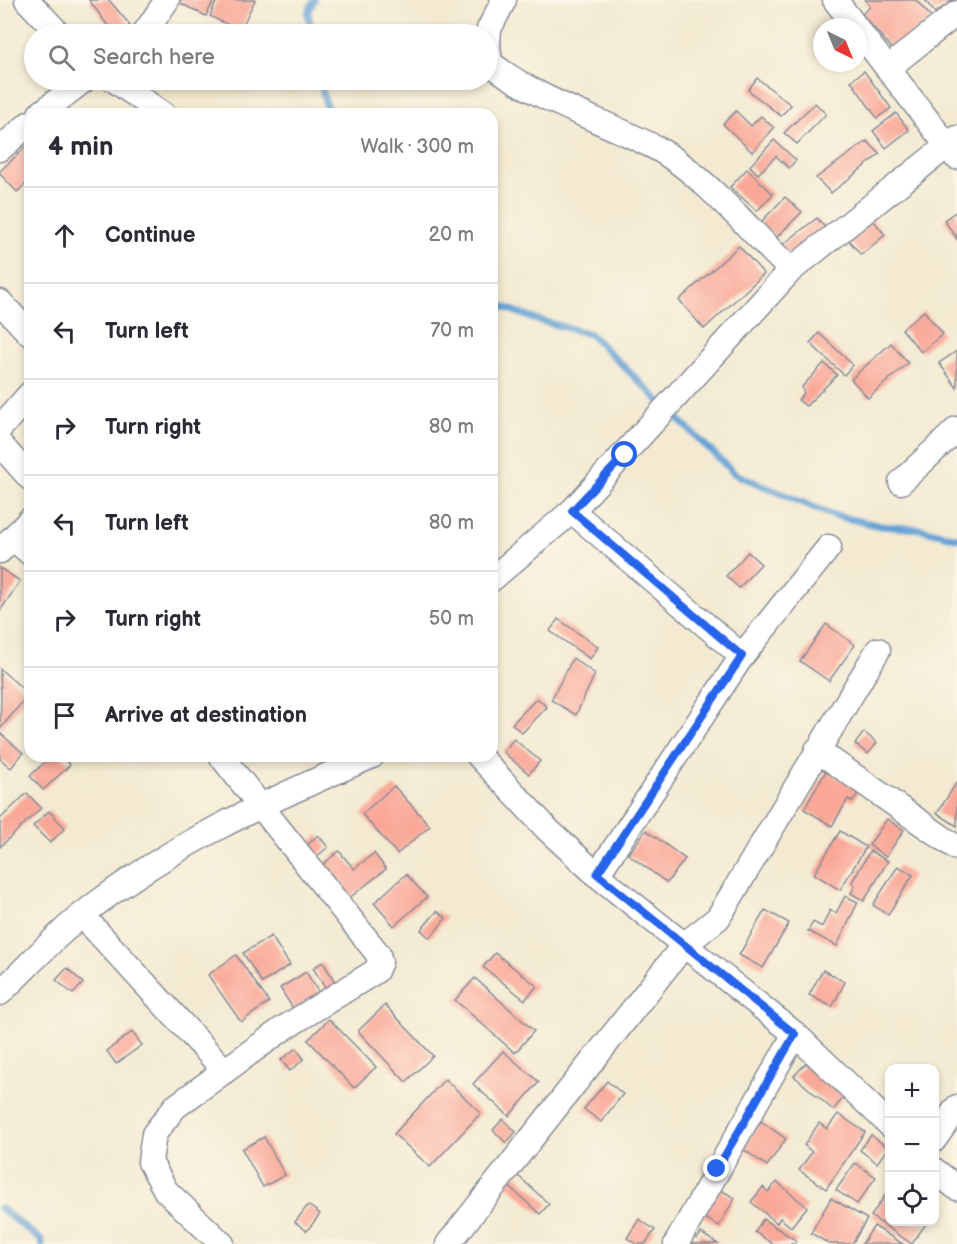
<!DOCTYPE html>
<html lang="en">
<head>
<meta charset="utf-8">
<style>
	:root { --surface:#fff; --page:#f2f2f3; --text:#2b2b33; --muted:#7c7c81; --line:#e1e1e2 }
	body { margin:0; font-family:"Balsamiq Sans",sans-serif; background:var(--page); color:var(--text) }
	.controls { position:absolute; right:18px; bottom:18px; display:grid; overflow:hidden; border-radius:12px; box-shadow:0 3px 9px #0003 }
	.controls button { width:54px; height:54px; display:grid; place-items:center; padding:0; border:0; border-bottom:2px solid var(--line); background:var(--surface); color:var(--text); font:30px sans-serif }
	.compass { position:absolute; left:813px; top:18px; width:54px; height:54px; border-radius:50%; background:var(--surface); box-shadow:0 3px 9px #0003; rotate:137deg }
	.stop { position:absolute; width:18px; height:18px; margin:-14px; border:4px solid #2563eb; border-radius:50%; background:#fff }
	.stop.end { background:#2563eb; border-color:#fff; box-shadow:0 2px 6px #0008 }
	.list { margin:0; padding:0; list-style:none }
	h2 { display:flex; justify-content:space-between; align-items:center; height:78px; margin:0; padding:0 24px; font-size:26px }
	h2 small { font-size:20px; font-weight:400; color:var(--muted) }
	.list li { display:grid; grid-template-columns:39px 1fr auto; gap:18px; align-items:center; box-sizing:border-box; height:96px; padding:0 24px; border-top:2px solid var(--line) }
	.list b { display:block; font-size:22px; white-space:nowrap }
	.list em { font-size:20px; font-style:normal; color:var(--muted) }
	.icon { flex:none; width:33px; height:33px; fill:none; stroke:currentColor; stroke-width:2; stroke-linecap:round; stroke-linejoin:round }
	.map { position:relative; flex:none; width:957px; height:1244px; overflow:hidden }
	.search { position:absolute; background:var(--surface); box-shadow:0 3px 9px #0003; left:24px; top:24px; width:474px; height:66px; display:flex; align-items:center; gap:15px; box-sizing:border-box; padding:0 21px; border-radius:33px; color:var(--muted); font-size:22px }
	.panel { position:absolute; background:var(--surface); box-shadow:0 3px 9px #0003; left:24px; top:108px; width:474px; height:654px; border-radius:18px }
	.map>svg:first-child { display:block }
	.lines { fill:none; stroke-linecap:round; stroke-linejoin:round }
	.stream { stroke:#64a1d5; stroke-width:7 }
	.building { fill:#f9a898 }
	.minor-casing { stroke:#878c98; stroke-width:27 }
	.minor { stroke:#fff; stroke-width:24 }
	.route { stroke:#2563eb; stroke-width:8 }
</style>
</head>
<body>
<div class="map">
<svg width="957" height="1244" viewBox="0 0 957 1244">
	<rect width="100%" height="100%" fill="#fcf5e5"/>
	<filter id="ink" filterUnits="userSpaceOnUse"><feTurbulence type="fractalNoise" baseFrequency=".0167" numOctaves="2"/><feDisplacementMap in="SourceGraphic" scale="12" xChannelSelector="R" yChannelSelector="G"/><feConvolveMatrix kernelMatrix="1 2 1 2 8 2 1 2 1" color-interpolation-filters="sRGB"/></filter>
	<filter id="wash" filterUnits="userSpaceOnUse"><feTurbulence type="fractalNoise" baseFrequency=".008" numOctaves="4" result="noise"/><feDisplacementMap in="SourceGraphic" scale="24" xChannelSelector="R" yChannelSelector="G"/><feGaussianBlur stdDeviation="1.35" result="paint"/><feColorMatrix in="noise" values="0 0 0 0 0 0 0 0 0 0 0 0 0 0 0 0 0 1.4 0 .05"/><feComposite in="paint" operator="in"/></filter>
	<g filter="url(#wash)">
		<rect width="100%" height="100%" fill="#f3ead1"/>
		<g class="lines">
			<g class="stream">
				<path d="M312 34 308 13 314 0"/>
				<path d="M320 80 328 114"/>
				<path d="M492 302 534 319 590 334 735 474 832 515 881 526 921 529 957 538"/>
				<path d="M0 1208 41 1240 42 1244"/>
			</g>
		</g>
		<g id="blocks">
			<g class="building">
				<path d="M89 0H109L130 25 119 34H114Z"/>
				<path d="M174 0H214L206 16Z"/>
				<path d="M217 0H255L240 31 210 16Z"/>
				<path d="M865 0H916L932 18 894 51 862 14 870 7Z"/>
				<path d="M925 0H953L935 13Z"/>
				<path d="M864 71 891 108 877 118 851 81Z"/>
				<path d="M757 78 791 105 781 116 748 90Z"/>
				<path d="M815 103 826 114 797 144 784 133Z"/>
				<path d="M736 111 751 126 761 116 774 128 752 152 723 124Z"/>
				<path d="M896 113 909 130 886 148 873 131Z"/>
				<path d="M774 140 796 160 789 168 776 156 758 174 750 166Z"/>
				<path d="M867 141 880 154 831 193 816 178Z"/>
				<path d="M29 144 30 180 17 192 0 174V171Z"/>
				<path d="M747 169 773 194 757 211 730 187Z"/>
				<path d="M785 197 802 212 777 237 758 225Z"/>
				<path d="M957 211V239L944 220Z"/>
				<path d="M870 216 885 235 861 255 846 237Z"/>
				<path d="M817 218 827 230 792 257 781 246Z"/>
				<path d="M739 246 764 274 704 329 679 300Z"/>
				<path d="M924 311 943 334 921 352 902 329Z"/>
				<path d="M819 333 853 365 844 375 810 343Z"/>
				<path d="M891 343 908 363 868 398 851 379Z"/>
				<path d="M957 351V388L939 363Z"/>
				<path d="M824 363 837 375 806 406 798 400 804 393 802 387Z"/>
				<path d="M30 413V428L22 420Z"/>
				<path d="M748 552 761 564 739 588 726 576Z"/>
				<path d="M0 568 20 581 0 611Z"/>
				<path d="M558 619 598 647 590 659 550 631Z"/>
				<path d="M826 624 855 645 829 681 800 661Z"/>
				<path d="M573 658 595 674 576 715 551 700Z"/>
				<path d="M0 669 29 694 0 729 1 696Z"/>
				<path d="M537 698 547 707 522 733 512 724Z"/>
				<path d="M864 732 877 743 868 754 855 744Z"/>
				<path d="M0 733 23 753 11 768 0 759Z"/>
				<path d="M514 739 540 761 529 774 503 752Z"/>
				<path d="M51 756H62L70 765 43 790 30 776Z"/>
				<path d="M826 771 860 790 853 802 848 799 832 826 804 809Z"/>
				<path d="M957 782V826L937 813Z"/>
				<path d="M394 786 430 826 397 854 362 814Z"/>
				<path d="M27 793 41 808 0 847V819Z"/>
				<path d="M49 811 65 828 50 843 33 826Z"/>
				<path d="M887 819 904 830 886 857 869 845Z"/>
				<path d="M646 830 685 859 667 883 628 854Z"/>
				<path d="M840 831 866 847 840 890 814 874Z"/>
				<path d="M318 835 328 847 313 860 303 849Z"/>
				<path d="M339 851 354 869 374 853 386 869 348 899 322 865Z"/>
				<path d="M870 851 888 861 864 901 851 893 855 886 852 882Z"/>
				<path d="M898 866 913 875 888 915 873 905Z"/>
				<path d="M406 874 427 897 394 926 374 903Z"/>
				<path d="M845 896 858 902 837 946 808 931 813 922 822 927 830 910 836 913Z"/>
				<path d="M765 910 789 923 763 968 739 955Z"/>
				<path d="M437 911 446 918 430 938 421 930Z"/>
				<path d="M271 936 290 965 262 983 243 953Z"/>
				<path d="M495 953 537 986 525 1000 483 967Z"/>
				<path d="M236 955 269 1002 241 1022 208 975Z"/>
				<path d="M323 962 340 990 330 996 313 968Z"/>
				<path d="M67 968 83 983 73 994 56 980Z"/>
				<path d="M823 970 845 982 832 1007 809 995Z"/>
				<path d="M306 972 323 999 297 1015 280 988Z"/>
				<path d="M475 978 534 1031 515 1053 455 1000Z"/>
				<path d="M385 1005 433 1056 406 1082 358 1031Z"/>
				<path d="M329 1019 376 1067 354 1088 308 1040Z"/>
				<path d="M132 1032 142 1045 116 1064 107 1051Z"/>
				<path d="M296 1048 304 1059 290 1071 281 1060Z"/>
				<path d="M503 1051 539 1082 509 1116 473 1084Z"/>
				<path d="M806 1063 845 1096 833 1110 794 1076Z"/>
				<path d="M445 1079 481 1113 430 1167 394 1134Z"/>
				<path d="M607 1081 623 1094 601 1122 584 1109Z"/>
				<path d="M838 1114 865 1132 826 1189 799 1170 812 1152 804 1145 819 1123 827 1129Z"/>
				<path d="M503 1119 516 1132 506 1143 493 1130Z"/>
				<path d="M761 1121 786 1139 767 1166 742 1148Z"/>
				<path d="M871 1135 888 1148 877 1163 860 1150Z"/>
				<path d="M264 1137 285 1175 263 1187 242 1149Z"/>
				<path d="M855 1163 876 1177 857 1204 836 1190Z"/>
				<path d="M514 1172 549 1204 540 1214 504 1182Z"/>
				<path d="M777 1182 807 1207 791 1227 780 1218 777 1223 751 1202 763 1187 768 1192Z"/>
				<path d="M890 1188V1222H927L912 1244 871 1216Z"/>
				<path d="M719 1189 735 1198 719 1226 703 1217Z"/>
				<path d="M831 1198 867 1219 852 1244H829L811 1233Z"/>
				<path d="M308 1205 320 1214 307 1231 295 1222Z"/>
				<path d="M639 1219 655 1230 645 1244H636L627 1238Z"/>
				<path d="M763 1219 797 1241 795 1244H773L755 1232Z"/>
				<path d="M874 1226 903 1244H862Z"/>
				<path d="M701 1233 718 1244H687L693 1236 697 1239Z"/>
			</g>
		</g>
	</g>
	<g filter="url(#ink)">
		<use href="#blocks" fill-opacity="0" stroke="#878c98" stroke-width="1.5"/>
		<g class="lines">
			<g class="minor-casing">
				<g id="minor">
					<path d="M27 0 59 34"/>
					<path d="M835 0 856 27"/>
					<path d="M858 30 956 157"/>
					<path d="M144 34 167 0"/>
					<path d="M488 44 489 29 504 0"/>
					<path d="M488 46 490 63C540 102 601 119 656 148 700 171 754 235 791 270"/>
					<path d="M888 68 957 13"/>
					<path d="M114 80 163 114"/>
					<path d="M40 114 84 80"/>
					<path d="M0 149 30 123"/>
					<path d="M0 302 30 334"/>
					<path d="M0 428 30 394"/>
					<path d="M0 444 30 478"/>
					<path d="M901 482 957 429"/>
					<path d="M572 511 742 656"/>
					<path d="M13 538 30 553"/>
					<path d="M0 551 30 520"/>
					<path d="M492 579 572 511 791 270 957 138"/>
					<path d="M817 750 957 848"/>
					<path d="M221 756 378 954 380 962 376 971 281 1030 175 1107 154 1134 150 1162 166 1191 222 1244"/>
					<path d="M479 756 548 830 597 875 795 1034 890 1125"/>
					<path d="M597 875 742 656 829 547"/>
					<path d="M82 915 225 1071"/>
					<path d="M0 993C27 967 54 937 83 914 172 844 269 800 372 756"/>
					<path d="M934 1140 957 1107"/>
					<path d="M934 1170 957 1188"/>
					<path d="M448 1244 684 945 718 918 878 650"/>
					<path d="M676 1244 795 1034"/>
				</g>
			</g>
			<use href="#minor" class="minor"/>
		</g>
	</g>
	<g class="lines" filter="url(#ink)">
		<path class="route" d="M625 455 572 511 742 656 597 874 795 1034 717 1169"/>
	</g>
</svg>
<div class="controls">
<button>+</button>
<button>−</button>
<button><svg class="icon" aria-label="locate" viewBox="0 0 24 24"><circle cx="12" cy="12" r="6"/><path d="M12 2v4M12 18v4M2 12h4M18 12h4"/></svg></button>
</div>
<svg class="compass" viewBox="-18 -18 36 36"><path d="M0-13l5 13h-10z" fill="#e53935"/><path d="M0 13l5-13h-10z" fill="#7c7c81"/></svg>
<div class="stop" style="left:625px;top:455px"></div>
<div class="stop end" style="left:717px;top:1169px"></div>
<div class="search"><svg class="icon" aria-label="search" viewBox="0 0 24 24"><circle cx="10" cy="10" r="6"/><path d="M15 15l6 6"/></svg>Search here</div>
<section class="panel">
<h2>4 min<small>Walk · 300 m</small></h2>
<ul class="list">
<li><svg class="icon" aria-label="ahead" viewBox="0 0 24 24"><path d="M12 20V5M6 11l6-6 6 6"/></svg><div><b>Continue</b></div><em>20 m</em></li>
<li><svg class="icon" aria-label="left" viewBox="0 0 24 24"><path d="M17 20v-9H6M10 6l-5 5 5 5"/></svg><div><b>Turn left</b></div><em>70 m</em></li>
<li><svg class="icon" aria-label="right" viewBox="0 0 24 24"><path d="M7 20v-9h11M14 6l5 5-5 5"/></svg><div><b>Turn right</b></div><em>80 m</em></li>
<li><svg class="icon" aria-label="left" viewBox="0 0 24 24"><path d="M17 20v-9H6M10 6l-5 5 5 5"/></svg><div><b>Turn left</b></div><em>80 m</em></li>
<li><svg class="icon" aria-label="right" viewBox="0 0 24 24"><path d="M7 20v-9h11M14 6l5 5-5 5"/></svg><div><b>Turn right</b></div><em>50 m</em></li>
<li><svg class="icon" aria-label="arrive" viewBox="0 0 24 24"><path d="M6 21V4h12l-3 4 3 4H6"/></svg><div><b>Arrive at destination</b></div></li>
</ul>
</section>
</div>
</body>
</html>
